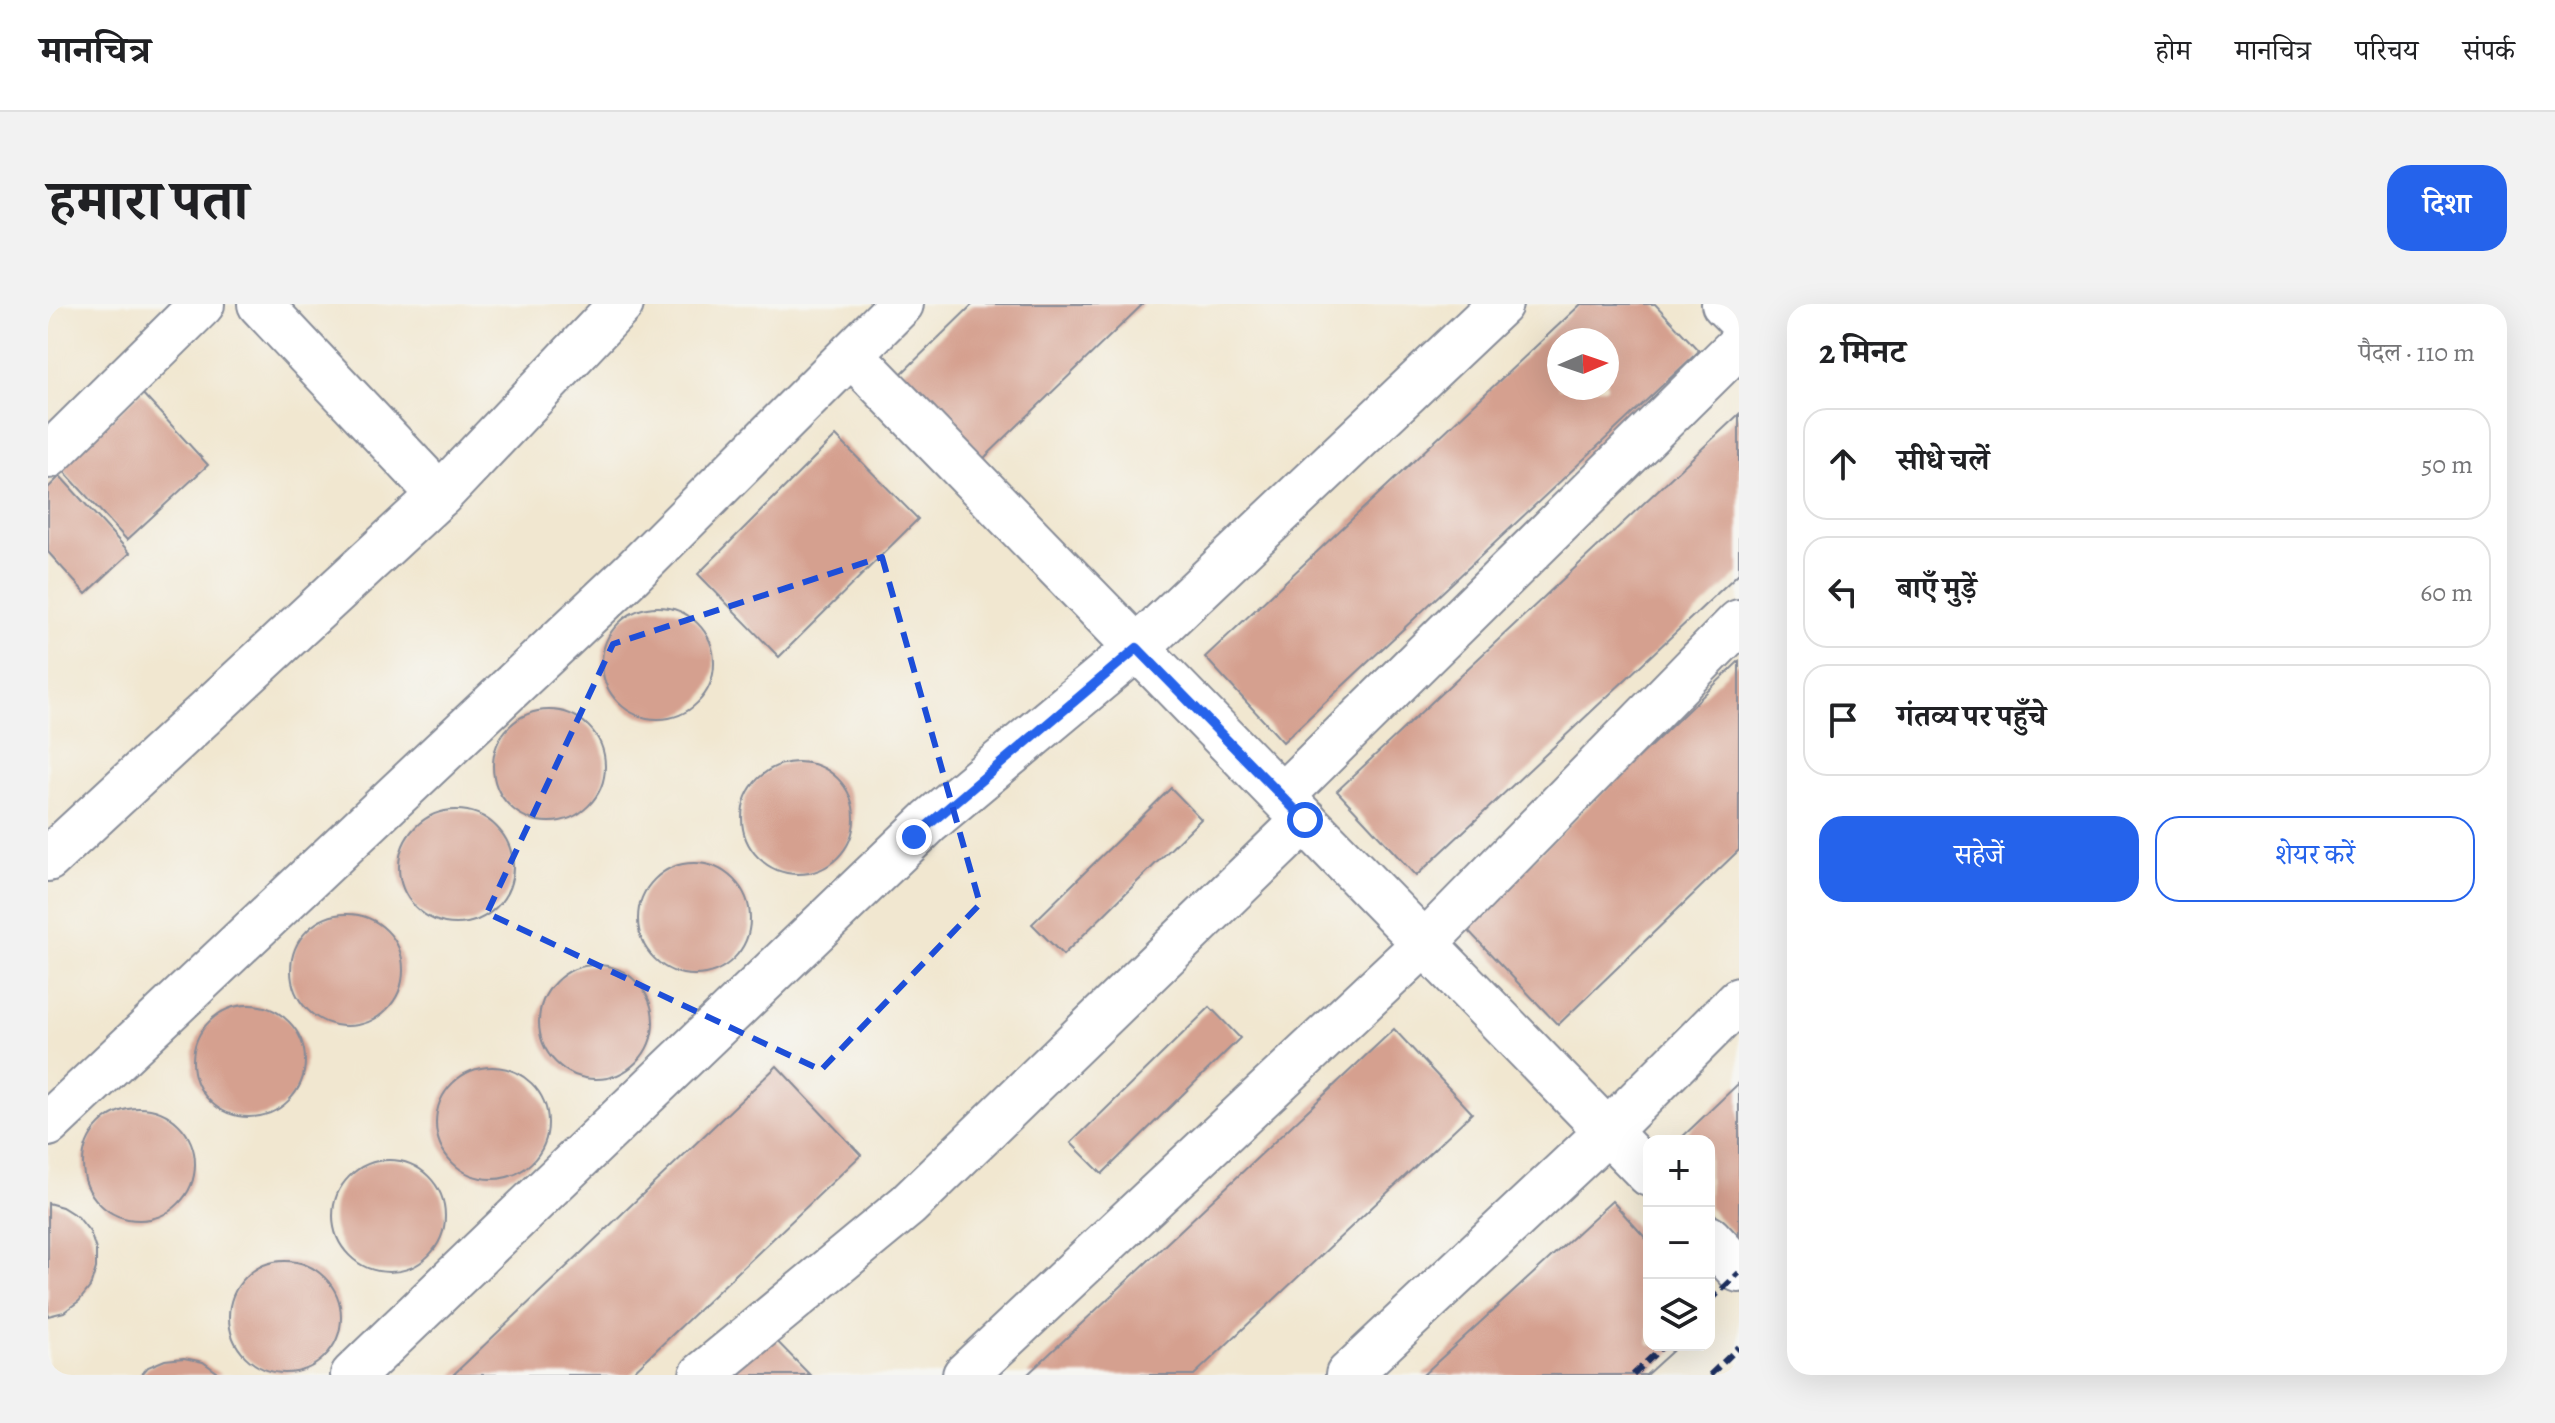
<!DOCTYPE html>
<html lang="hi">
<head>
<meta charset="utf-8">
<style>
	:root { --surface:#fff; --page:#f2f2f2; --text:#202124; --muted:#757577; --line:#e0e0e0; --accent:#2563eb }
	body { margin:0; font-family:Alegreya,"Noto Serif Devanagari",serif; background:var(--page); color:var(--text) }
	.controls { position:absolute; right:24px; bottom:24px; display:grid; overflow:hidden; border-radius:16px; box-shadow:0 8px 32px #0002 }
	.controls button { width:72px; height:72px; display:grid; place-items:center; padding:0; border:0; border-bottom:2px solid var(--line); background:var(--surface); color:var(--text); font:40px sans-serif }
	.compass { position:absolute; left:1499px; top:24px; width:72px; height:72px; border-radius:50%; background:var(--surface); box-shadow:0 8px 32px #0002; rotate:88deg }
	.stop { position:absolute; width:24px; height:24px; margin:-18px; border:6px solid #2563eb; border-radius:50%; background:#fff }
	.stop.end { background:#2563eb; border-color:#fff; box-shadow:0 2px 8px #0008 }
	.list { margin:0; padding:0; list-style:none }
	h2 { display:flex; justify-content:space-between; align-items:center; height:104px; margin:0; padding:0 32px; font-size:34px }
	h2 small { font-size:26px; font-weight:400; color:var(--muted) }
	.list li { display:grid; grid-template-columns:52px 1fr auto; gap:24px; align-items:center; box-sizing:border-box; height:112px; margin:0 16px 16px; padding:0 16px; border:2px solid var(--line); border-radius:24px }
	.list b { display:block; font-size:30px; white-space:nowrap }
	.list em { font-size:26px; font-style:normal; color:var(--muted) }
	.actions { display:flex; gap:16px; padding:24px 32px }
	.actions a { flex:1; padding:18px 0; border:2px solid var(--accent); border-radius:24px; text-align:center; font-size:28px; color:var(--accent) }
	.actions .main { background:var(--accent); color:#fff }
	.icon { flex:none; width:44px; height:44px; fill:none; stroke:currentColor; stroke-width:2; stroke-linecap:round; stroke-linejoin:round }
	.map { position:relative; flex:none; width:1691px; height:1071px; overflow:hidden; border-radius:24px }
	header { display:flex; align-items:center; gap:48px; box-sizing:border-box; height:112px; padding:0 40px; background:var(--surface); border-bottom:2px solid var(--line) }
	header strong { font-size:38px }
	nav { display:flex; gap:44px; margin-inline-start:auto; font-size:28px }
	.intro { display:flex; align-items:center; justify-content:space-between; box-sizing:border-box; height:192px; padding:0 48px }
	h1 { margin:0; font-size:56px }
	.button { padding:20px 36px; border-radius:24px; background:var(--accent); color:#fff; font-size:28px; font-weight:700 }
	main { display:flex; gap:48px; padding:0 48px }
	aside { flex:1; background:var(--surface); border-radius:24px; box-shadow:0 8px 32px #0002 }
	.map>svg:first-child { display:block }
	.building { fill:#d5a08f; fill-rule:evenodd }
	.lines { fill:none; stroke-linecap:round; stroke-linejoin:round }
	.minor-casing { stroke:#868b97; stroke-width:48 }
	.minor { stroke:#fff; stroke-width:44 }
	.rail { stroke:#1b2f5e; stroke-width:6; stroke-dasharray:12 6; stroke-linecap:butt }
	.route { stroke:#2563eb; stroke-width:10 }
	.marked { fill:none; stroke:#1d4ed8; stroke-width:6; stroke-dasharray:16 10; stroke-linejoin:round }
</style>
</head>
<body>
<header>
<strong>मानचित्र</strong>
<nav><a>होम</a><a>मानचित्र</a><a>परिचय</a><a>संपर्क</a></nav>
</header>
<div class="intro"><h1>हमारा पता</h1><a class="button">दिशा</a></div>
<main>
<div class="map">
<svg width="1691" height="1071" viewBox="0 0 1691 1071">
	<rect width="100%" height="100%" fill="#f6f6f2"/>
	<filter id="ink" filterUnits="userSpaceOnUse"><feTurbulence type="fractalNoise" baseFrequency=".0125" numOctaves="2"/><feDisplacementMap in="SourceGraphic" scale="16" xChannelSelector="R" yChannelSelector="G"/><feConvolveMatrix kernelMatrix="1 2 1 2 8 2 1 2 1" color-interpolation-filters="sRGB"/></filter>
	<filter id="wash" filterUnits="userSpaceOnUse"><feTurbulence type="fractalNoise" baseFrequency=".006" numOctaves="4" result="noise"/><feDisplacementMap in="SourceGraphic" scale="32" xChannelSelector="R" yChannelSelector="G"/><feGaussianBlur stdDeviation="1.8" result="paint"/><feColorMatrix in="noise" values="0 0 0 0 0 0 0 0 0 0 0 0 0 0 0 0 0 1.4 0 .05"/><feComposite in="paint" operator="in"/></filter>
	<g filter="url(#wash)">
		<rect width="100%" height="100%" fill="#f1e7d0"/>
		<g id="blocks">
			<g class="building">
				<path d="M925 0H1095L933 157 851 72Z"/>
				<path d="M1533 0H1607L1651 47 1235 438 1157 353ZM1511 36H1559V84H1511Z"/>
				<path d="M93 88 160 161 79 236 12 163Z"/>
				<path d="M1691 110V269L1368 572 1289 487Z"/>
				<path d="M788 132 870 215 731 353 650 270Z"/>
				<path d="M12 172 82 249 38 290 0 248V184Z"/>
				<circle cx="610" cy="359" r="56"/>
				<path d="M1691 357V546L1510 721 1416 622Z"/>
				<circle cx="501" cy="462" r="56"/>
				<circle cx="750" cy="514" r="56"/>
				<path d="M1123 484 1153 515 1015 651 984 620Z"/>
				<circle cx="408" cy="563" r="57"/>
				<circle cx="646" cy="615" r="56"/>
				<circle cx="299" cy="666" r="56"/>
				<circle cx="548" cy="718" r="57"/>
				<circle cx="201" cy="757" r="56"/>
				<path d="M1162 703 1192 734 1054 870 1023 839Z"/>
				<path d="M1346 725 1424 809 1146 1071H979Z"/>
				<path d="M729 762 813 851 582 1071H405Z"/>
				<circle cx="444" cy="819" r="56"/>
				<path d="M1691 779V936L1661 904V837H1630Z"/>
				<circle cx="91" cy="860" r="56"/>
				<circle cx="341" cy="912" r="56"/>
				<path d="M1564 897 1601 938V1041H1631L1598 1071H1375Z"/>
				<path d="M0 899 14 903 30 913 42 928 48 946V964L42 983 31 997 16 1008 0 1012Z"/>
				<circle cx="237" cy="1013" r="56"/>
				<path d="M716 1024 762 1071H668Z"/>
				<path d="M136 1054 155 1058 173 1071H93L100 1063 117 1056Z"/>
			</g>
		</g>
	</g>
	<g filter="url(#ink)">
		<use href="#blocks" fill-opacity="0" stroke="#868b97" stroke-width="2"/>
		<g class="lines">
			<g class="minor-casing">
				<g id="minor">
					<path d="M1676 0 1691 15"/>
					<path d="M803 50 1601 870"/>
					<path d="M0 152 154 0"/>
					<path d="M392 191 573 0"/>
					<path d="M1234 492 1691 41"/>
					<path d="M0 555 392 191 212 0"/>
					<path d="M0 820 583 270 853 0"/>
					<path d="M1661 934 1691 966"/>
					<path d="M305 1071 882 517 1089 344 1452 0"/>
					<path d="M654 1071 860 901 1257 516"/>
					<path d="M917 1071 1377 639 1691 318"/>
					<path d="M1300 1071 1560 827 1691 696"/>
				</g>
			</g>
			<use href="#minor" class="minor"/>
			<g class="rail">
				<path d="M1661 998 1691 969"/>
				<path d="M1585 1071 1616 1041"/>
				<path d="M1662 1071 1691 1043"/>
			</g>
		</g>
	</g>
	<g class="lines" filter="url(#ink)">
		<path class="route" d="M866 533 1089 344 1257 516"/>
	</g>
	<path class="marked" d="M834 253 932 600 773 766 439 609 565 340Z"/>
</svg>
<div class="controls">
<button>+</button>
<button>−</button>
<button><svg class="icon" aria-label="layers" viewBox="0 0 24 24"><path d="M12 4l9 5-9 5-9-5zM3 14l9 5 9-5"/></svg></button>
</div>
<svg class="compass" viewBox="-18 -18 36 36"><path d="M0-13l5 13h-10z" fill="#e53935"/><path d="M0 13l5-13h-10z" fill="#757577"/></svg>
<div class="stop" style="left:1257px;top:516px"></div>
<div class="stop end" style="left:866px;top:533px"></div>
</div>
<aside>
<h2>2 मिनट<small>पैदल · 110 m</small></h2>
<ul class="list">
<li><svg class="icon" aria-label="ahead" viewBox="0 0 24 24"><path d="M12 20V5M6 11l6-6 6 6"/></svg><div><b>सीधे चलें</b></div><em>50 m</em></li>
<li><svg class="icon" aria-label="left" viewBox="0 0 24 24"><path d="M17 20v-9H6M10 6l-5 5 5 5"/></svg><div><b>बाएँ मुड़ें</b></div><em>60 m</em></li>
<li><svg class="icon" aria-label="arrive" viewBox="0 0 24 24"><path d="M6 21V4h12l-3 4 3 4H6"/></svg><div><b>गंतव्य पर पहुँचे</b></div></li>
</ul>
<div class="actions"><a class="main">सहेजें</a><a>शेयर करें</a></div>
</aside>
</main>
</body>
</html>
